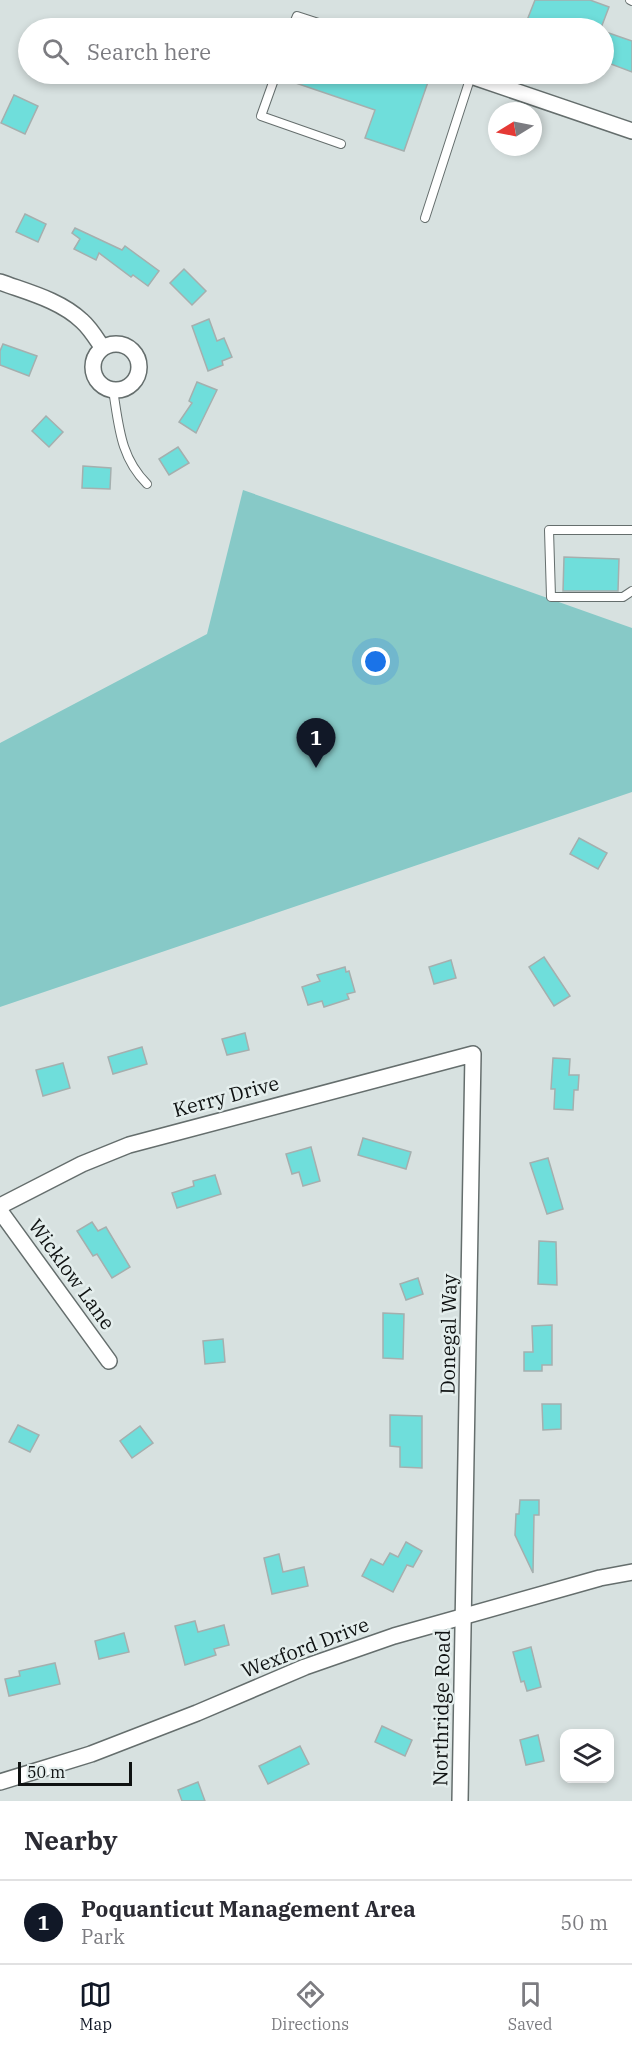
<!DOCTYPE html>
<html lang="en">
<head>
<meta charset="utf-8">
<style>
	:root { --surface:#fff; --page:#f7f7f7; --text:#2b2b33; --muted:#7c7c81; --line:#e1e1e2; --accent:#111827 }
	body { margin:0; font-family:"IBM Plex Serif",serif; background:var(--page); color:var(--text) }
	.controls { position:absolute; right:18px; bottom:18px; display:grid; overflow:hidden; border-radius:12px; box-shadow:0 3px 9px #0003 }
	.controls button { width:54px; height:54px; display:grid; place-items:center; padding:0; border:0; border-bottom:2px solid var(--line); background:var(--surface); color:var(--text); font:30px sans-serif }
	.compass { position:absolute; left:488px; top:102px; width:54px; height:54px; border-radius:50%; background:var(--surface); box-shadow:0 3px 9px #0003; rotate:260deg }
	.scale { position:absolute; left:18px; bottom:15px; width:114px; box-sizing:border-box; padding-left:6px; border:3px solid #0f1212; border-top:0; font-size:16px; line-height:21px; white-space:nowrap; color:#0f1212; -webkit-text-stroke:4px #e4eeed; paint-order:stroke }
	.you { position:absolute; left:376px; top:662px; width:21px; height:21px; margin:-15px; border:4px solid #fff; border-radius:50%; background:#1a73e8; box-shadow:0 0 0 9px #1a73e833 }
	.badge { display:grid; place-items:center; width:39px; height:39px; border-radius:50%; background:var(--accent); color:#fff; font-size:20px; font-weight:700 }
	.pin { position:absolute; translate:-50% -50px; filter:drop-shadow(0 2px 3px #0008) }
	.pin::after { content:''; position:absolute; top:32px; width:21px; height:18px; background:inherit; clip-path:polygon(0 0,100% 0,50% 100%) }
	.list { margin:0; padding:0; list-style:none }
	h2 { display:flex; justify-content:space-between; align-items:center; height:78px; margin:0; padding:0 24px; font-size:26px }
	h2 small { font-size:20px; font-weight:400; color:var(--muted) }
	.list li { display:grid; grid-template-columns:39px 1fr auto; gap:18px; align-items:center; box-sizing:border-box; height:84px; padding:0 24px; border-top:2px solid var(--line) }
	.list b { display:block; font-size:22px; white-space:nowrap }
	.list p { margin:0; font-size:20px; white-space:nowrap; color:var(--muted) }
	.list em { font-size:20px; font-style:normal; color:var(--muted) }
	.icon { flex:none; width:33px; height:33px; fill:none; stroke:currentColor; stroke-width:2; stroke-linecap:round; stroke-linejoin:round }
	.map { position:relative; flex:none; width:632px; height:1801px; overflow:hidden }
	.search { position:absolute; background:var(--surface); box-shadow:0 3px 9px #0003; left:18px; right:18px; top:18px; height:66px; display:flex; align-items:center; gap:15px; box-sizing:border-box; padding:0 21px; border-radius:33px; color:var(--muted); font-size:22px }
	.sheet { height:162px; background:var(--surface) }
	nav { display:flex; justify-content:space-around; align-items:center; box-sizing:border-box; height:84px; border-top:2px solid var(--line); background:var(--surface); font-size:16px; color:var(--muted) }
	nav a { display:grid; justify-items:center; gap:3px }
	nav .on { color:var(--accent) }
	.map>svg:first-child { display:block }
	.green { fill:#87c9c7 }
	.building { fill:#6fdedb; stroke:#a5afae; stroke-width:1.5 }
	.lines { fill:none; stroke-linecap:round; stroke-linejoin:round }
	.lane-casing { stroke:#656e6d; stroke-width:10 }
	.street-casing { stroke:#656e6d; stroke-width:18 }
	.lane { stroke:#fff; stroke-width:8 }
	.street { stroke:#fff; stroke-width:15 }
	.labels { text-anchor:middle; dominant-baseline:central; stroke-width:5; stroke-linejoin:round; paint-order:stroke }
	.street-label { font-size:20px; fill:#0f1212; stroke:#e4eeed }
</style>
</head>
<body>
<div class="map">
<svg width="632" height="1801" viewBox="0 0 632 1801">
	<rect width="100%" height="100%" fill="#d7e1e0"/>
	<path class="green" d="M243 490 632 628V792L0 1007V743L207 634Z"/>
	<g class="building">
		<path d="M535 0H590L609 7 601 28H524Z"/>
		<path d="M603 31 632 41V72L603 61Z"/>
		<path d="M282 74H402L428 82 404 151 365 138 375 110 281 78Z"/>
		<path d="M14 95 38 106 25 134 1 123Z"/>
		<path d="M25 214 46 224 38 242 16 232Z"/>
		<path d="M75 228 122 250 125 246 159 271 148 286 133 275 131 277 99 253 96 260 74 249 80 239 72 233Z"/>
		<path d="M184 269 206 291 192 305 170 283Z"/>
		<path d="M209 319 217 341 224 338 232 357 222 361 223 365 208 371 192 326Z"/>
		<path d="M3 344 37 356 29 376 0 365V351Z"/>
		<path d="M197 382 217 390 196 433 179 422 192 403 189 401Z"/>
		<path d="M46 416 63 432 49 447 32 431Z"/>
		<path d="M178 447 189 463 169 475 159 459Z"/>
		<path d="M83 466 111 468 110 489 82 488Z"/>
		<path d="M564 557 619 559 618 591H563Z"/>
		<path d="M579 838 607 853 598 869 570 854Z"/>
		<path d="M544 957 570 996 554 1006 529 967Z"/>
		<path d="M451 960 456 978 434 984 429 967Z"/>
		<path d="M345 967 346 972 349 971 355 992 347 994 349 999 324 1007 322 1001 308 1005 302 987 320 981 317 975Z"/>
		<path d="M245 1033 249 1050 227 1055 222 1039Z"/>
		<path d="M142 1047 147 1064 113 1074 108 1057Z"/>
		<path d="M553 1058 570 1059 569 1075H579L578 1090H574L573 1110 554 1109 555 1089H551Z"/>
		<path d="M63 1063 70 1088 43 1096 36 1070Z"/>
		<path d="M363 1138 411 1152 406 1169 358 1155Z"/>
		<path d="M311 1147 320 1181 303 1186 299 1172 292 1174 286 1154Z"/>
		<path d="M548 1158 563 1209 547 1214 530 1163Z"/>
		<path d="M215 1175 221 1194 177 1208 172 1193 194 1186 193 1181Z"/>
		<path d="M92 1222 98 1231 106 1227 130 1267 112 1278 97 1254 93 1256 77 1231Z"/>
		<path d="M539 1241 556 1242 557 1285 538 1284Z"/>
		<path d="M418 1278 423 1294 406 1300 400 1284Z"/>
		<path d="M383 1313 404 1314 403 1359 383 1358Z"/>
		<path d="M552 1325V1365H542V1371H524V1352H533L532 1326Z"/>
		<path d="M223 1339 225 1362 205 1364 203 1341Z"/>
		<path d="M542 1404H561V1429L543 1430Z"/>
		<path d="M390 1415 422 1416V1468L400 1467V1447L390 1446Z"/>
		<path d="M18 1425 39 1435 30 1452 9 1442Z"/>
		<path d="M140 1426 153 1443 132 1458 120 1441Z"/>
		<path d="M520 1500H539V1515H534L533 1573 515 1535 516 1514H519Z"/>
		<path d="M406 1542 422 1551 413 1567 407 1565 393 1592 362 1576 371 1559 383 1565 390 1553 398 1557Z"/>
		<path d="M279 1554 283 1572 304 1567 308 1586 272 1594 264 1558Z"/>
		<path d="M195 1621 198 1632 224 1625 229 1645 214 1649 216 1655 185 1665 175 1626Z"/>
		<path d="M124 1633 129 1652 99 1659 95 1641Z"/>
		<path d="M531 1647 541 1687 527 1691 524 1681 521 1682 513 1652Z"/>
		<path d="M55 1663 60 1684 9 1696 5 1679 20 1676 19 1671Z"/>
		<path d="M382 1726 412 1740 405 1756 375 1742Z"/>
		<path d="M538 1735 544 1761 526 1765 520 1740Z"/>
		<path d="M300 1746 309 1764 268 1784 259 1766Z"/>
		<path d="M198 1782 205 1801H182L178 1790Z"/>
	</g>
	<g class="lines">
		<g class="lane-casing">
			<g id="lane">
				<path d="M630 0 632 1"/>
				<path d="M292 28 297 16 334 28"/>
				<path d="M276 74 261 116 341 144"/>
				<path d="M425 218 471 76"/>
				<path d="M113 390C119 426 120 457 147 484"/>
				<path d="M632 530H549L551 597H623L632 591"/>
			</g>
		</g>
		<g class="street-casing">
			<g id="street">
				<path d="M465 74 632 131"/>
				<path d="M0 282C27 292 60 300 82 321 90 328 96 338 102 347"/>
				<circle cx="116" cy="367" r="23"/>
				<path d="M0 1206 82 1164 129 1145 473 1054 460 1801"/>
				<path d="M0 1211 109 1361"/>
				<path d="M0 1782 91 1754 197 1713 305 1667 394 1636 600 1578 632 1572"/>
			</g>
		</g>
		<use href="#lane" class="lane"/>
		<use href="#street" class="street"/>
	</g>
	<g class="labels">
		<g class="street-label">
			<text transform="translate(226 1096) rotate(-15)">Kerry Drive</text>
			<text transform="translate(72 1274) rotate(54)">Wicklow Lane</text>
			<text transform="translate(448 1334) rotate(-89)">Donegal Way</text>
			<text transform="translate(305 1647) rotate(-21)">Wexford Drive</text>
			<text transform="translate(441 1708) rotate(-89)">Northridge Road</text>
		</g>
	</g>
</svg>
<div class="controls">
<button><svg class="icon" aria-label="layers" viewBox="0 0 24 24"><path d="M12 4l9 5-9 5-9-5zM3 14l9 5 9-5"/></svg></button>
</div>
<svg class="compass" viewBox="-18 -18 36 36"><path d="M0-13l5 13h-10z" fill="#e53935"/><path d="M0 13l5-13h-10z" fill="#7c7c81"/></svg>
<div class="scale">50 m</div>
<div class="you"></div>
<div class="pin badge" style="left:316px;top:768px">1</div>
<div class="search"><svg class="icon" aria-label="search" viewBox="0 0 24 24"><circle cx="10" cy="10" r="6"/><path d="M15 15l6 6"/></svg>Search here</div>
</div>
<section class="sheet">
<h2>Nearby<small></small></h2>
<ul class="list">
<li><span class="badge">1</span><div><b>Poquanticut Management Area</b><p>Park</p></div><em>50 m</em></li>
</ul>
</section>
<nav>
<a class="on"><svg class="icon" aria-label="map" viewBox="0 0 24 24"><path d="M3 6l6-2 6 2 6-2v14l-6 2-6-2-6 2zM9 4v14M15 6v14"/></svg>Map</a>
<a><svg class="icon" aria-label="directions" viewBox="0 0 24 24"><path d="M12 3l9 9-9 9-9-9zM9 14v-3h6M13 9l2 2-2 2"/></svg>Directions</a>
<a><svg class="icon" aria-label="saved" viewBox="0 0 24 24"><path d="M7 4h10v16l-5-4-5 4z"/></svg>Saved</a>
</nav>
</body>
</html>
